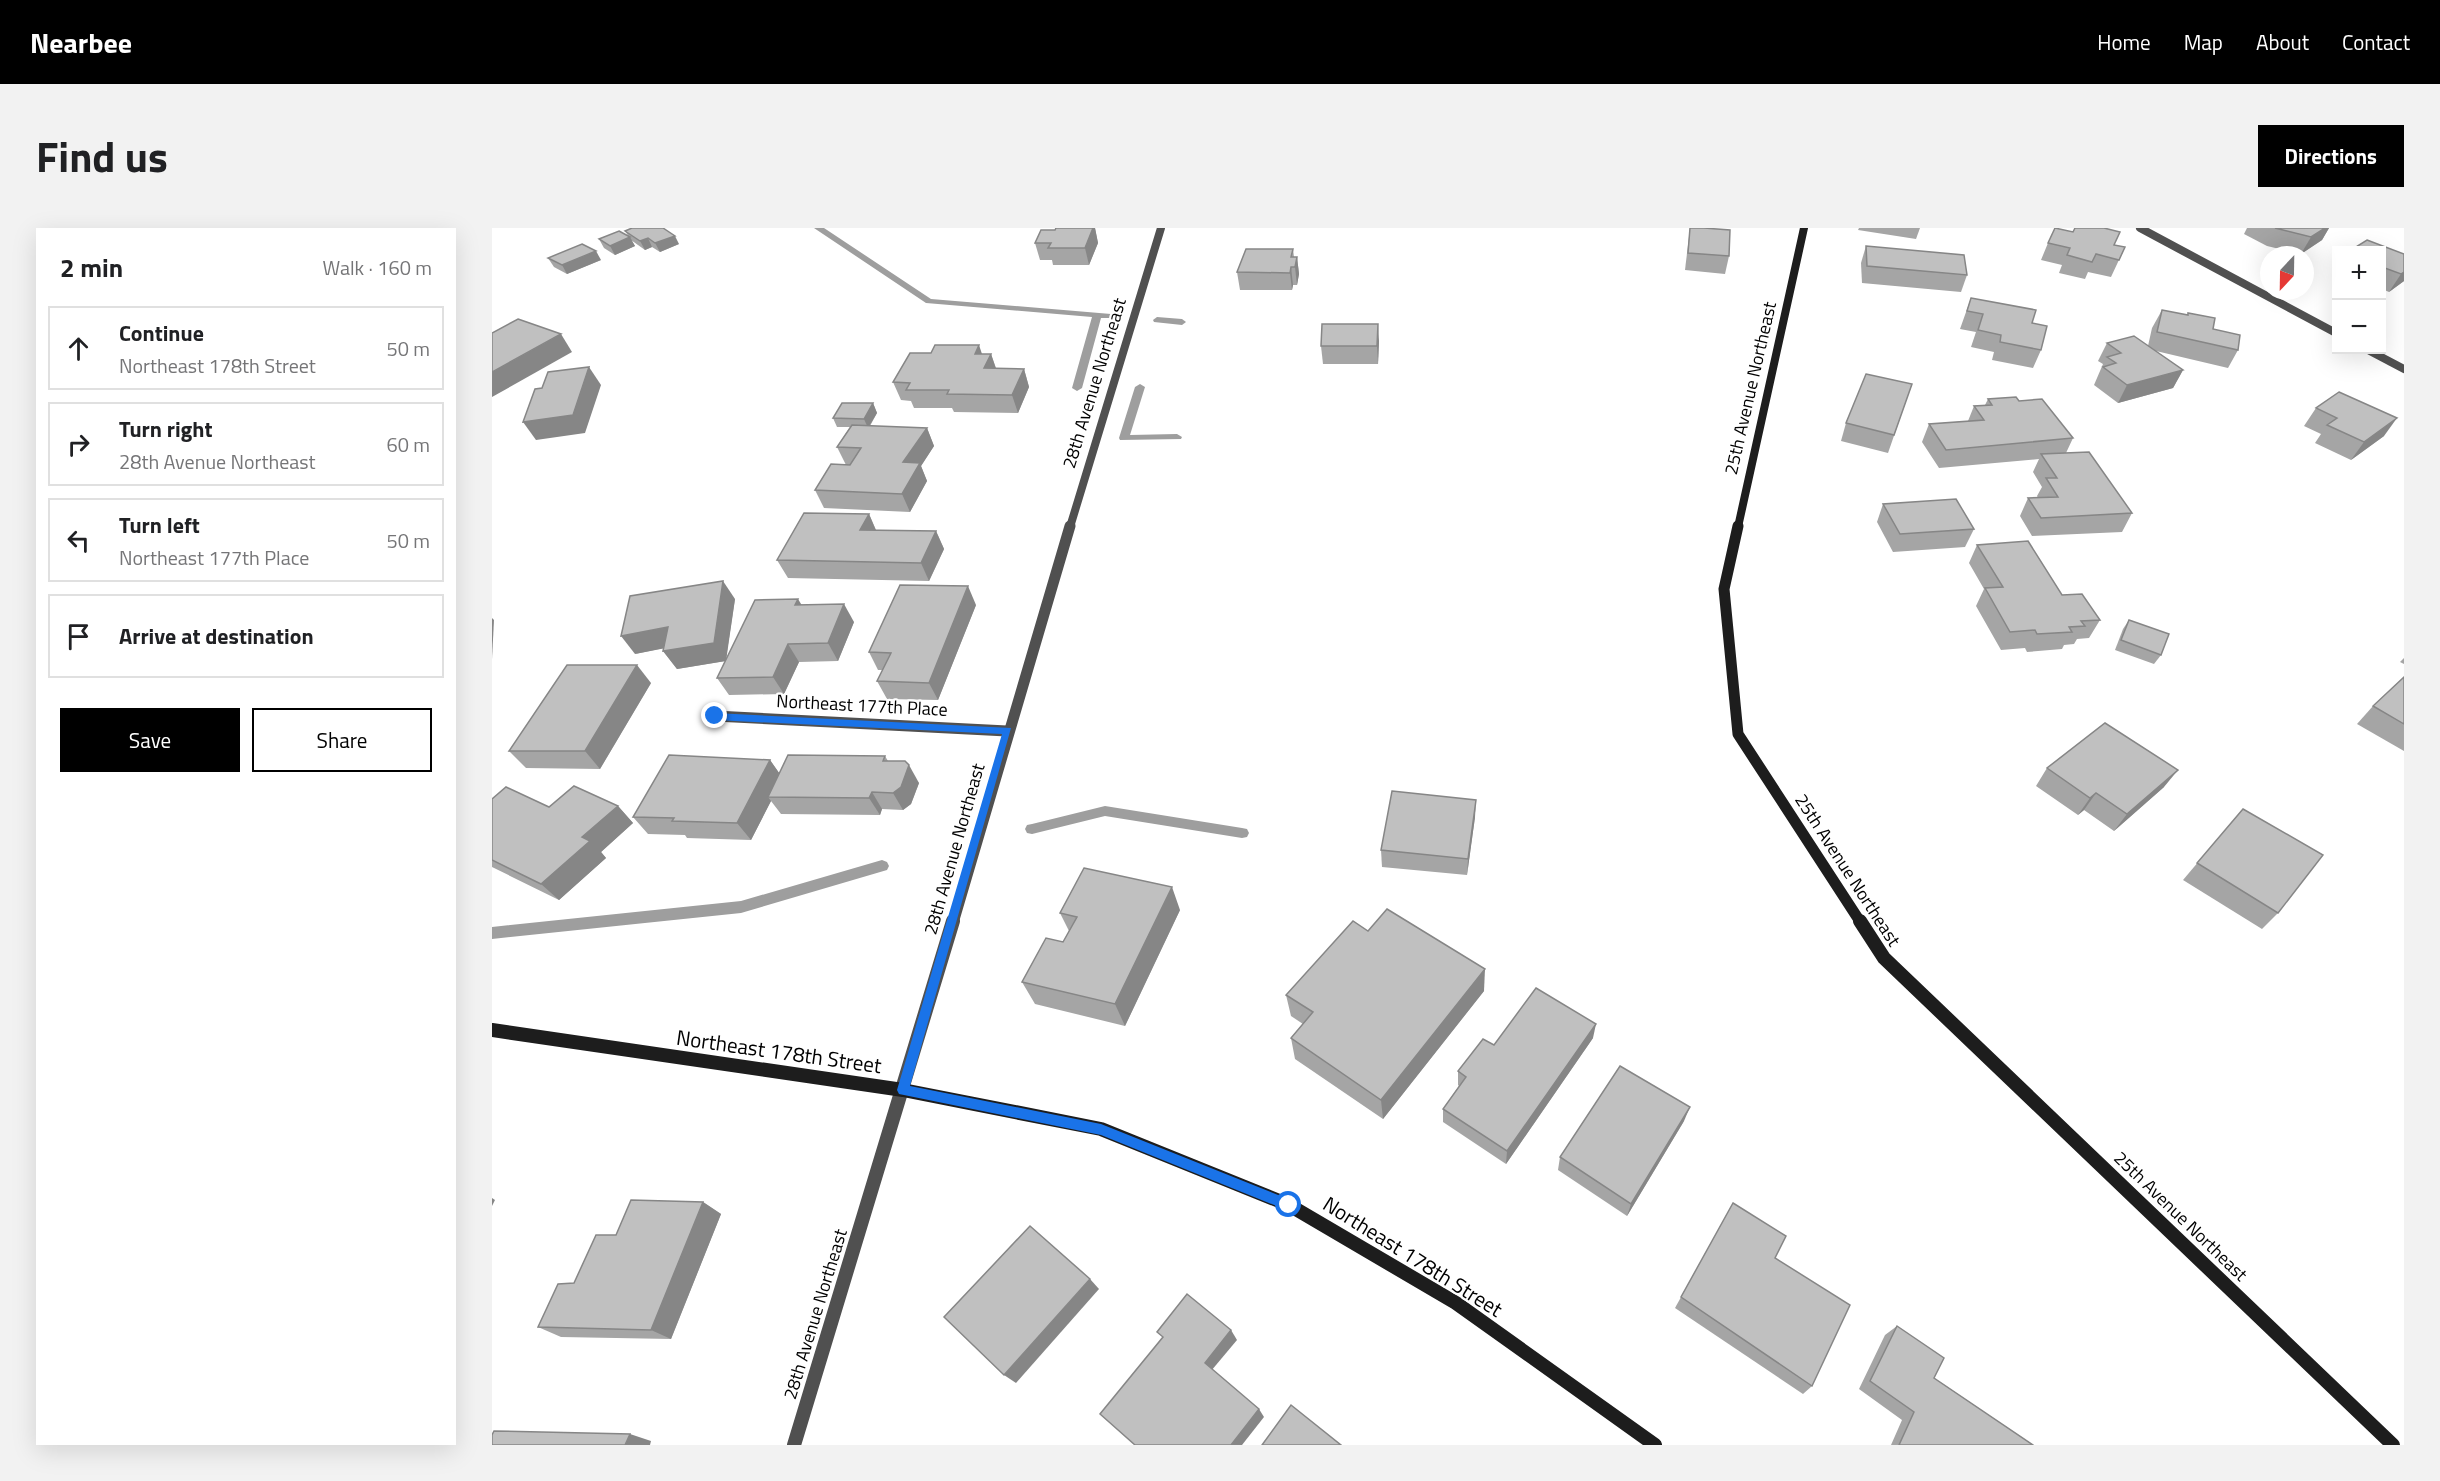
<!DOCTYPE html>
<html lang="en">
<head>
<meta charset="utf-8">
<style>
	:root { --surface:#fff; --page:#f2f2f2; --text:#202124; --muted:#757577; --line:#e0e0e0; --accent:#000 }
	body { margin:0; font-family:"Titillium Web",sans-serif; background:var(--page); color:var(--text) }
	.controls { position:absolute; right:18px; top:18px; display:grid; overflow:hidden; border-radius:0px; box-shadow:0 6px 24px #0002 }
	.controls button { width:54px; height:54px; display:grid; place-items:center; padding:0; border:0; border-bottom:2px solid var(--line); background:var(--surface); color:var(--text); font:30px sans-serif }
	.compass { position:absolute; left:1768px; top:18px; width:54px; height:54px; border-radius:50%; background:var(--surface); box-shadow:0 6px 24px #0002; rotate:202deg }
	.stop { position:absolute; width:18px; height:18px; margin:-14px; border:4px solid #1a73e8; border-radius:50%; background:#fff }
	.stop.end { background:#1a73e8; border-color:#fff; box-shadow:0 2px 6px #0008 }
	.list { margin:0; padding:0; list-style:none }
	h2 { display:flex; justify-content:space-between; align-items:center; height:78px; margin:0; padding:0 24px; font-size:26px }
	h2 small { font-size:20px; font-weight:400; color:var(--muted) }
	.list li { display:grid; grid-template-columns:39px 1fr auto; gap:18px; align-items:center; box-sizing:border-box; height:84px; margin:0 12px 12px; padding:0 12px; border:2px solid var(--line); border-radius:0px }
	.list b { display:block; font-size:22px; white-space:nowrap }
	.list p { margin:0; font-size:20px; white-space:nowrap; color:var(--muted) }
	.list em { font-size:20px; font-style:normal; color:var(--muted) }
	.actions { display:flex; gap:12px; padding:18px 24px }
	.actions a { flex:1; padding:14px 0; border:2px solid var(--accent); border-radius:0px; text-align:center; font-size:21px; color:var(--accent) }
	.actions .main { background:var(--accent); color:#fff }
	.icon { flex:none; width:33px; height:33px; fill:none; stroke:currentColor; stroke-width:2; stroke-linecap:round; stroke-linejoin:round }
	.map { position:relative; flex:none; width:1912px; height:1217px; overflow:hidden; border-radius:0px }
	header { display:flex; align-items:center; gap:36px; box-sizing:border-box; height:84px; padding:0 30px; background:var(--accent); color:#fff }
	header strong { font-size:28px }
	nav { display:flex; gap:33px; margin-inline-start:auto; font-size:21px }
	.intro { display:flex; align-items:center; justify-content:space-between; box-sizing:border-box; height:144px; padding:0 36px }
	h1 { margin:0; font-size:42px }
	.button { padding:15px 27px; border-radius:0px; background:var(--accent); color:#fff; font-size:21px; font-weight:700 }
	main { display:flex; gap:36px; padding:0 36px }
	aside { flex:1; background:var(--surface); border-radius:0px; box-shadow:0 6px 24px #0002 }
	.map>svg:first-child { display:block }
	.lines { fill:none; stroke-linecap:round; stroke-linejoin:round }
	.stream { fill:#9e9e9e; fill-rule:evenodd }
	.street-far2 { stroke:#505050; stroke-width:8 }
	.street-far1 { stroke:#505050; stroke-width:11 }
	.street { stroke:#505050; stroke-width:14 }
	.secondary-far2 { stroke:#1d1d1d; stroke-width:8 }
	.secondary-far1 { stroke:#1d1d1d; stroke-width:11 }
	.secondary { stroke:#1d1d1d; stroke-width:14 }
	.wall { fill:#a5a5a5 }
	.shaded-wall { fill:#868686 }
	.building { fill:#c0c0c0; stroke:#868686; stroke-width:1.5 }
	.route { fill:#1a73e8 }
	.labels { text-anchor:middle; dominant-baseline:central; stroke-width:4.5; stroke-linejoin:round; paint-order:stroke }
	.street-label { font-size:18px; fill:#000; stroke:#fff }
	.near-street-label { font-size:21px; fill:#000; stroke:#fff }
</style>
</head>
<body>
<header>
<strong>Nearbee</strong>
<nav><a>Home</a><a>Map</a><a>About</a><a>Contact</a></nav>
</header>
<div class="intro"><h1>Find us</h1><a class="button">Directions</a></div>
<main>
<aside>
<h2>2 min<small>Walk · 160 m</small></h2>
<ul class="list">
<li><svg class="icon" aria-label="ahead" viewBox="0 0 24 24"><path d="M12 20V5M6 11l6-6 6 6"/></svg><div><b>Continue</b><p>Northeast 178th Street</p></div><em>50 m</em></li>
<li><svg class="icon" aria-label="right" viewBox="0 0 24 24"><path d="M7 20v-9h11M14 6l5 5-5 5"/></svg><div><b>Turn right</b><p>28th Avenue Northeast</p></div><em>60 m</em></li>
<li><svg class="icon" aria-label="left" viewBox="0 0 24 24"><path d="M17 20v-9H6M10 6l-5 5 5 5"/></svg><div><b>Turn left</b><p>Northeast 177th Place</p></div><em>50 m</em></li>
<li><svg class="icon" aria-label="arrive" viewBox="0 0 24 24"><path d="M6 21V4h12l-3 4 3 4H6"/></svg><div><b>Arrive at destination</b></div></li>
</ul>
<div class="actions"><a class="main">Save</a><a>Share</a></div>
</aside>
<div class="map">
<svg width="1912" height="1217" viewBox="0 0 1912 1217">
	<rect width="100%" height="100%" fill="#fff"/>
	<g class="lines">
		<g class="stream">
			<path d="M322 0H332L439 71 619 86V90H609L590 160 585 163 580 160 600 89 434 75Z"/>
			<path d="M665 89 690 91 694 94 690 97 662 94 661 92Z"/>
			<path d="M648 156 653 159 638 207 685 206 690 209 689 211 628 212 627 210 643 159Z"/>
			<path d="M613 578 750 600 755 601 757 605 755 609 750 610 613 588 540 606 535 605 533 601 535 597 540 596Z"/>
			<path d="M390 632 395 634 397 638 395 642 249 685 0 711V699L249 673Z"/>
		</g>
		<g class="street-far2">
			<path d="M1648 0 1844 105"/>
			<path d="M1876 122 1912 141"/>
			<path d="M578 299 669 0"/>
		</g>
		<g class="street-far1">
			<path d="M223 488 515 503"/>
			<path d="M461 695 578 298"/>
		</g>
		<path class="street" d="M302 1217 461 693"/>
		<path class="secondary-far2" d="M1246 299 1312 0"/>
		<path class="secondary-far1" d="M1246 298 1232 361 1246 506 1369 695"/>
		<g class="secondary">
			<path d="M1368 693 1392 730 1901 1217"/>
			<path d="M0 802 411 862 609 901 797 977 964 1075 1163 1217"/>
		</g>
	</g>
	<g class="wall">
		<path d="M564 0H603L606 15 597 37H561L560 32H548L543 15 563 2Z"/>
		<path d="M1198 0 1237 28 1233 46 1193 42Z"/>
		<path d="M1367 0H1428L1424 11 1366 2Z"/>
		<path d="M1755 0H1837L1830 12 1809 26 1775 18 1752 6Z"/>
		<path d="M133 3 187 16 168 24 160 19 153 22 139 12 143 18 123 27 112 20 107 11 137 9Z"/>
		<path d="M1556 15 1622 17 1633 19 1619 49 1596 44 1593 51 1567 45 1570 37 1549 32Z"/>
		<path d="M1374 18 1475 47 1469 64 1370 55 1369 35Z"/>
		<path d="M801 21 802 29H805L807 46 805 57H801L800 62H748L745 44Z"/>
		<path d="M1890 22 1912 26V53L1897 64 1890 61Z"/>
		<path d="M56 30 109 32 75 46 62 39Z"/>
		<path d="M1479 70 1540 95 1549 122 1541 140 1500 132 1502 124 1479 119 1484 104 1468 101Z"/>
		<path d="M1670 82 1695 87 1696 85 1721 101 1746 122 1736 140 1664 123 1691 142 1681 160 1626 175 1602 157 1611 136 1606 133 1615 115 1656 118 1660 100Z"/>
		<path d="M887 113 886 136H831L829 118Z"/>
		<path d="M490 126H499L504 140 532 141 537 159 526 185 462 184 460 180H422L419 173 409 172 401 154Z"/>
		<path d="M1420 156 1396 225 1349 213 1354 195Z"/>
		<path d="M1496 171 1527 173 1581 210 1574 225 1640 285 1630 304 1540 308 1528 288 1536 270H1546L1545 268 1550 259 1541 244 1547 231 1447 240 1430 214 1437 196 1476 193 1482 178 1493 177Z"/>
		<path d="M381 175 385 185 378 198 435 200 442 218 429 238 435 253 418 284 332 280 323 262 354 237 345 219 358 199H345L341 190Z"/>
		<path d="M1824 180 1892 208 1859 232 1823 215 1829 206 1812 198Z"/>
		<path d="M1391 276 1482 301 1473 319 1401 324 1385 294Z"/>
		<path d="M377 286 384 302 444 303 452 321 437 353 296 350 285 332Z"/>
		<path d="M1485 317 1570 367 1608 392 1597 410 1585 411 1582 416 1572 417 1570 421 1535 424 1533 420 1509 422 1484 378 1492 361 1477 335Z"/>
		<path d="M243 371 234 430 309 377 362 394 346 433 307 434 292 466 237 467 225 450 233 433 185 441 171 423 172 420 143 426Z"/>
		<path d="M484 377 446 472 395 471 385 453 391 442H386L377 424Z"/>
		<path d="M1637 392 1669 427 1662 436 1623 422 1631 401Z"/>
		<path d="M1912 430V436L1908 434Z"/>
		<path d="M1912 449V523L1865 496 1881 478Z"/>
		<path d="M159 455 108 541 34 540 17 523Z"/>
		<path d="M393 528 396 533 427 555 419 576 411 582 390 581 388 587 289 586 279 573 259 612 195 610 193 607 156 606 141 589 278 532 287 545Z"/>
		<path d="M1555 540 1672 559 1622 603 1592 582 1586 587 1544 558Z"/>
		<path d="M0 571 57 579 126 578 141 595 109 624 114 630 67 672 0 639Z"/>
		<path d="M1751 581 1786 685 1770 701 1691 652Z"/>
		<path d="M983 589 975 647 890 639 889 622Z"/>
		<path d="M688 682 633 798 543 776 530 754 571 714 577 703 568 685Z"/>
		<path d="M876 703 992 763 891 891 803 831 799 810 811 796 799 788 794 767Z"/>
		<path d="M1101 810 1014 936 951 894V881L967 858 966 857V843L1002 817Z"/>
		<path d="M1192 893 1135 988 1066 942 1068 929Z"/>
		<path d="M211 974 229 986 179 1111 69 1109 46 1099 82 1055 124 1007Z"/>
		<path d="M1241 975 1320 1158 1311 1166 1183 1080Z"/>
		<path d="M1405 1098 1442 1150 1541 1217H1399L1410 1192 1367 1161 1393 1107Z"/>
	</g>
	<g class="shaded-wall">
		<path d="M601 0H603L606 15 597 37 593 20Z"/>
		<path d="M1833 0H1837L1830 12 1809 26 1819 9Z"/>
		<path d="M183 8 187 16 168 24 163 15Z"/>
		<path d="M138 9 143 18 123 27 118 18Z"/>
		<path d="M156 10 160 19 153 22 148 13Z"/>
		<path d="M104 23 109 32 75 46 70 37Z"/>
		<path d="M805 29 807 46 805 57 803 39Z"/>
		<path d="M799 39 801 57 800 62 798 45Z"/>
		<path d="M1912 44V53L1897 64 1909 46Z"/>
		<path d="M886 96 887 113 886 136 885 118Z"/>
		<path d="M69 106 80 124 0 169V144Z"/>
		<path d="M487 117 493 135 483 126Z"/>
		<path d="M499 126 505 144 492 140Z"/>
		<path d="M97 139 109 157 93 205 44 212 31 194Z"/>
		<path d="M532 141 537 159 526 185 520 167Z"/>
		<path d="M1691 142 1681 160 1626 175 1635 157Z"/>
		<path d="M381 175 385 185 376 200 372 191Z"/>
		<path d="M1905 190 1892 208 1859 232 1872 214Z"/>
		<path d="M435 200 442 218 429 238 435 253 418 284 410 266 411 234Z"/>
		<path d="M377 286 385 305 368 302Z"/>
		<path d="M444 303 452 321 437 353 429 335Z"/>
		<path d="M231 353 243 371 234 433 185 441 171 423Z"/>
		<path d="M476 358 484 377 446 472 437 455Z"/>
		<path d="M306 371 317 389 303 377Z"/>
		<path d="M352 376 362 394 346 433 336 415Z"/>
		<path d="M0 390 2 392 0 431Z"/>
		<path d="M176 399 189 417 143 426 129 408Z"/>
		<path d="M296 416 307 434 292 466 281 449Z"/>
		<path d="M145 437 159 455 108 541 93 523Z"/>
		<path d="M278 532 290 549 276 569 279 573 259 612 245 595Z"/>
		<path d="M417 537 427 555 419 576 411 582 401 565Z"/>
		<path d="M1686 542 1672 559 1622 603 1635 586Z"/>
		<path d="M380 564 390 581 388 587 377 570Z"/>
		<path d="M1604 565 1592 582 1586 587 1598 570Z"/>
		<path d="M984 572 983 589 975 647 976 631Z"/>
		<path d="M126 578 141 595 109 624 114 630 67 672 49 656 90 609Z"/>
		<path d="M680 659 688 682 633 798 623 776Z"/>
		<path d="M993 741 992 763 891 891 889 872Z"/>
		<path d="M1104 796 1101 810 1014 936 1015 923Z"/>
		<path d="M1198 879 1192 893 1135 988 1139 976Z"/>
		<path d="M0 970 3 972 0 978Z"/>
		<path d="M211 974 229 986 179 1111 159 1102Z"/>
		<path d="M598 1051 607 1061 524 1155 512 1147Z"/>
		<path d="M739 1102 745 1112 719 1143 713 1135Z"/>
		<path d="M767 1181 772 1189 750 1217H739Z"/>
		<path d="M138 1206 159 1213 158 1217H133Z"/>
	</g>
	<g class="building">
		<path d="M140 0H171L183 8 163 15 156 10 148 13 133 3Z"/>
		<path d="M564 0H601L593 20H556L559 15H543L549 2H563Z"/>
		<path d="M1198 0H1212L1238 2 1237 28 1196 25Z"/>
		<path d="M1563 0 1581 4 1583 0H1612L1628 4 1622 17 1633 19 1627 32 1604 26 1600 34 1575 27 1578 20 1556 15Z"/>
		<path d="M1783 0H1833L1819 9Z"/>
		<path d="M127 3 138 9 118 18 107 11Z"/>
		<path d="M1875 12 1912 26V44L1909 46 1890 39V22H1859Z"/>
		<path d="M90 16 104 23 70 37 56 30Z"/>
		<path d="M1374 18 1472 27 1475 47 1375 38Z"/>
		<path d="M754 21H801L799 29H805L803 39H799L798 45 745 44Z"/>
		<path d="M1479 70 1544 82 1540 95 1555 98 1549 122 1508 114 1509 107 1486 102 1491 86 1475 83Z"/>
		<path d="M1670 82 1696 87V85L1723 90 1721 101 1748 107 1746 122 1665 104Z"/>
		<path d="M26 91 69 106 0 144V105Z"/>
		<path d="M830 96H886L885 118H829Z"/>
		<path d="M1642 108 1691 142 1635 157 1611 139 1624 135 1615 129 1629 125 1615 115Z"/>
		<path d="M443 117H487L483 126H499L492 140 532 141 520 167 455 166 457 162H414L418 155 401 154 418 125H439Z"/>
		<path d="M97 139 81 187 31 194 43 161 50 160 56 144Z"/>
		<path d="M1374 146 1420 156 1402 207 1354 195Z"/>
		<path d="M1847 164 1905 190 1872 214 1835 197 1845 190 1824 180Z"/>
		<path d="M1524 169 1527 173 1550 171 1581 210 1454 222 1437 196 1492 192 1482 178 1500 177 1496 171Z"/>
		<path d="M350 175H381L372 191 341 190Z"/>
		<path d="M360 197 435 200 411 234 428 235 410 266 323 262 339 236 358 237 369 220 345 219Z"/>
		<path d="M1597 224 1640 285 1549 290 1536 270 1566 269 1554 250H1565L1549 226Z"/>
		<path d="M1464 271 1482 301 1408 306 1391 276Z"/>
		<path d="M312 285 377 286 368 302 444 303 429 335 285 332Z"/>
		<path d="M1536 313 1570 367 1590 366 1608 392 1589 393 1593 398 1577 399 1580 404 1545 406 1543 402 1518 404 1493 360 1511 359 1485 317Z"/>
		<path d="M231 353 222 415 171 423 176 399 129 408 138 368Z"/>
		<path d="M408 357 476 358 437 455 385 453 399 425 377 424Z"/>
		<path d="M306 371 303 377 352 376 336 415 296 416 281 449 225 450 263 372Z"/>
		<path d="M1637 392 1677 406 1669 427 1629 412Z"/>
		<path d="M75 437H145L93 523H17Z"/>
		<path d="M1912 449V496L1881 478Z"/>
		<path d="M1613 495 1686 542 1635 586 1604 565 1598 570 1555 540Z"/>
		<path d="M177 527 278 532 245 595 180 593 182 590 141 589Z"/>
		<path d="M296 527 393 528 391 533H413L417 537 409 559 401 565 380 564 377 570 276 569Z"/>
		<path d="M82 558 126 578 90 609 98 613 49 656 0 632V571L14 559 57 579Z"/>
		<path d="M900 563 984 572 976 631 889 622Z"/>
		<path d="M1751 581 1831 627 1786 685 1705 635Z"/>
		<path d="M592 640 680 659 623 776 530 754 554 710 571 714 585 689 568 685Z"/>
		<path d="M895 681 993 741 889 872 799 810 821 784 794 767 861 693 876 703Z"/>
		<path d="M1044 760 1104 796 1015 923 951 881 974 849 966 843 991 811 1002 817Z"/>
		<path d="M1128 838 1198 879 1139 976 1068 929Z"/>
		<path d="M139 972 211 974 159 1102 46 1099 66 1056 82 1055 104 1007H124Z"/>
		<path d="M1241 975 1294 1008 1283 1030 1358 1077 1320 1158 1189 1069Z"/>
		<path d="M538 998 598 1051 512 1147 452 1089Z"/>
		<path d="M695 1066 739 1102 713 1135 767 1181 739 1217H643L608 1186 671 1109 665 1104Z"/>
		<path d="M1405 1098 1452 1130 1442 1150 1541 1217H1407L1422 1184 1378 1153Z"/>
		<path d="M799 1177 849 1217H770Z"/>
		<path d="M2 1203 138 1206 133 1217H0V1207Z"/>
	</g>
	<path class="route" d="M223 485 519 500 418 858 609 896 801 973V981L797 983 609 907 407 866 405 862 510 506 223 492 219 488Z"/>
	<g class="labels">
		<g class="street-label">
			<text transform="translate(602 155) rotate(-73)">28th Avenue Northeast</text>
			<text transform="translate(1258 160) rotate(-77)">25th Avenue Northeast</text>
			<text transform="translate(370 477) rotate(3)">Northeast 177th Place</text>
			<text transform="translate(462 621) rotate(-74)">28th Avenue Northeast</text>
			<text transform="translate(1356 642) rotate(57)">25th Avenue Northeast</text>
			<text transform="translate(1689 988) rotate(44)">25th Avenue Northeast</text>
			<text transform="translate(323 1086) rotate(-73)">28th Avenue Northeast</text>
		</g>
		<g class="near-street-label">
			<text transform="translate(287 823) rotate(8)">Northeast 178th Street</text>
			<text transform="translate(921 1028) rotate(32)">Northeast 178th Street</text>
		</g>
	</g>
</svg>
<div class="controls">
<button>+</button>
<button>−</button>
</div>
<svg class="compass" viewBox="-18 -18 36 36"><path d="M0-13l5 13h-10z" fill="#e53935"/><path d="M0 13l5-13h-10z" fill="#757577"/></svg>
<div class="stop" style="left:797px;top:977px"></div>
<div class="stop end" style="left:223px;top:488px"></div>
</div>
</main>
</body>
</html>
